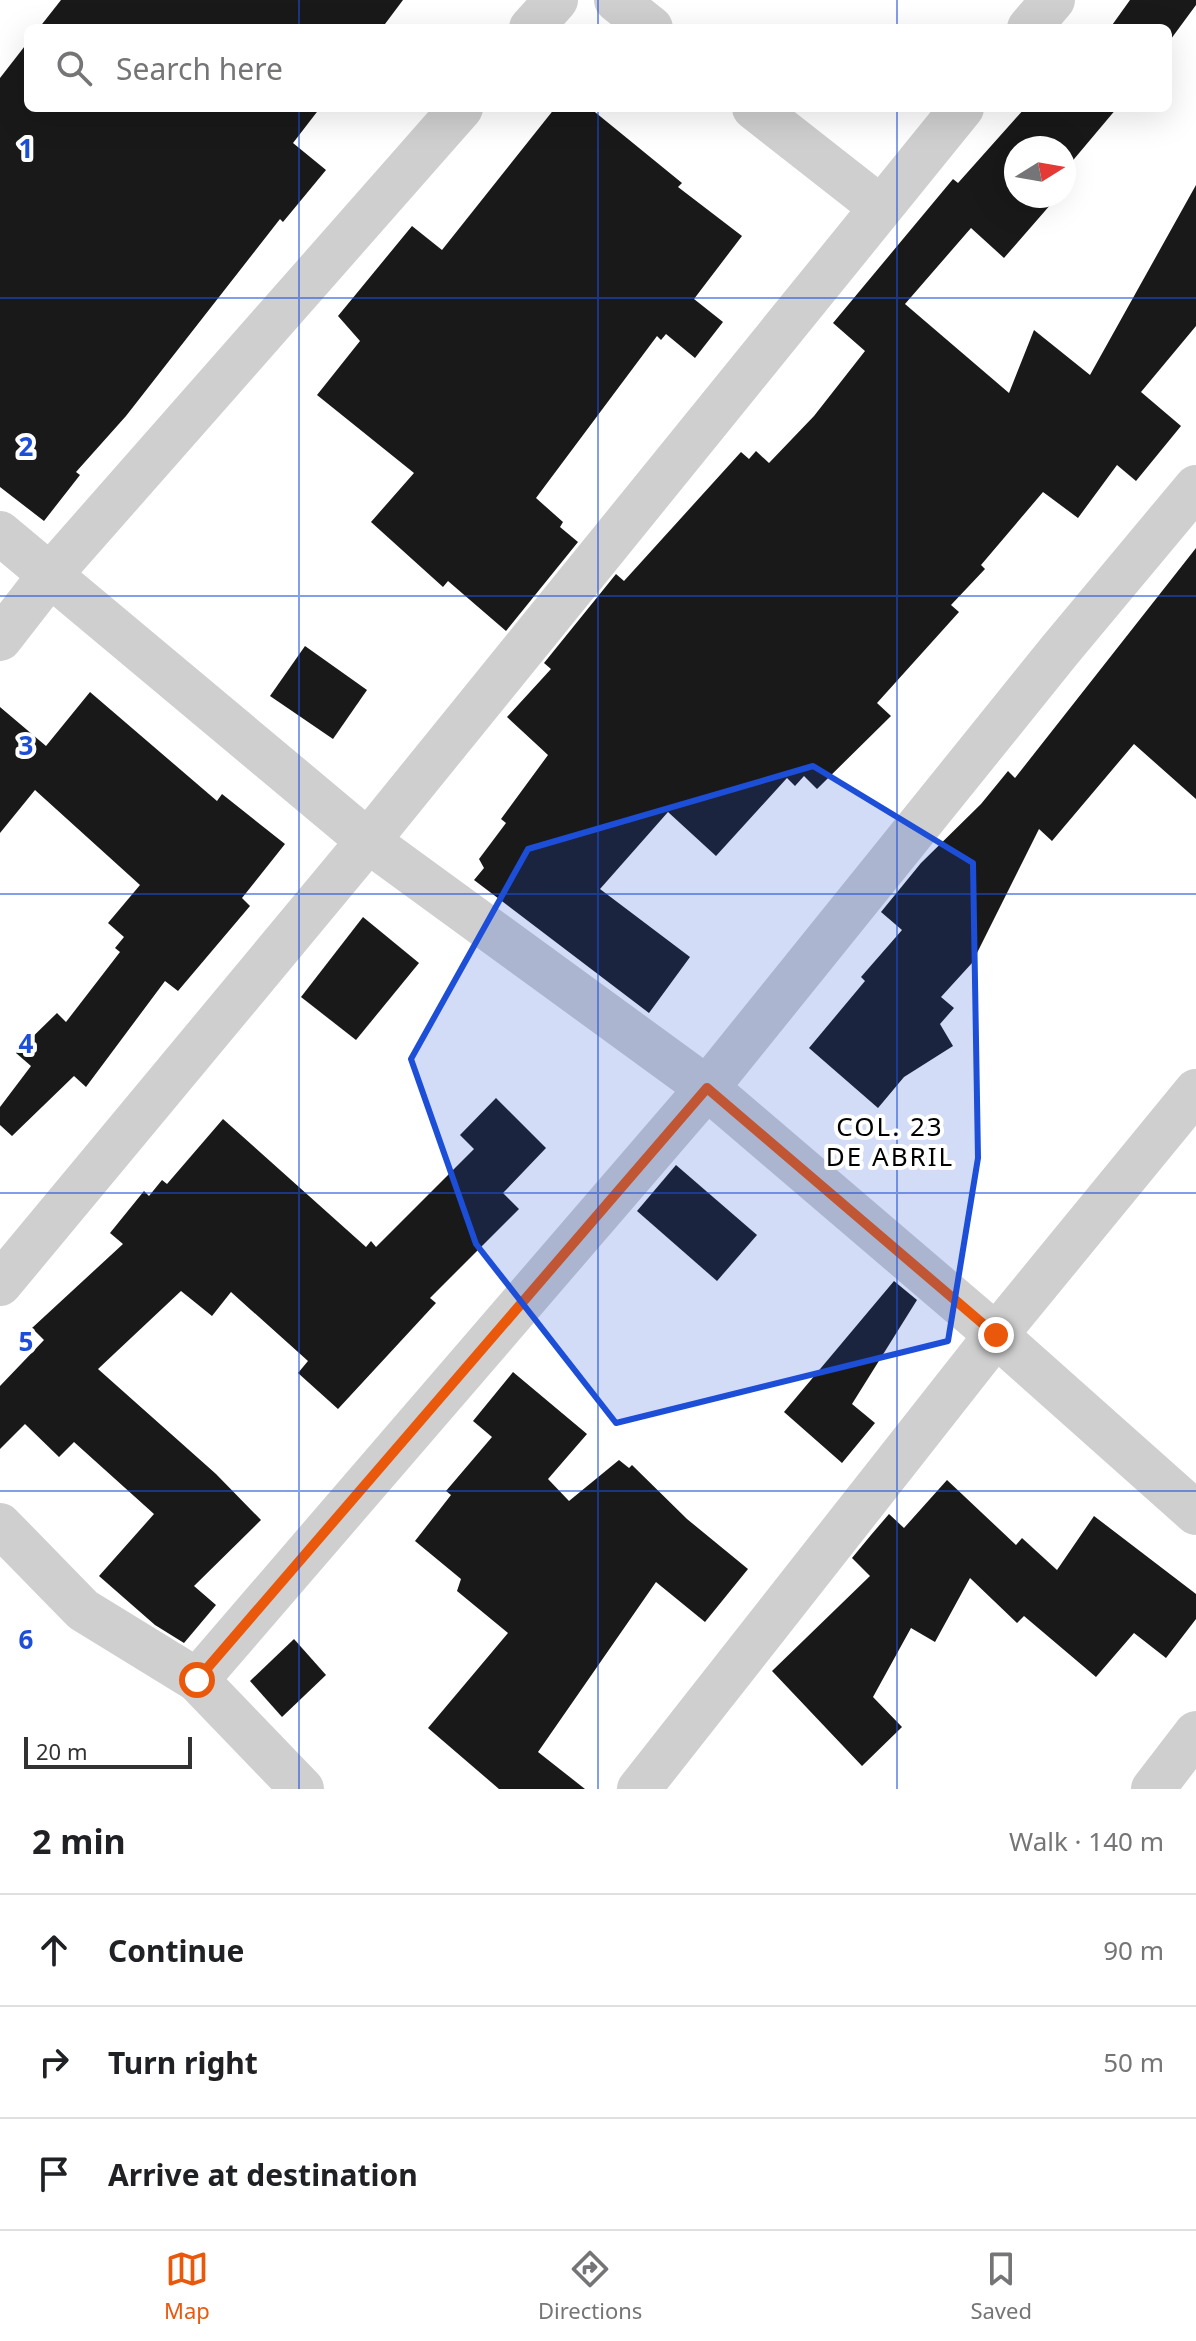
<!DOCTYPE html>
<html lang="en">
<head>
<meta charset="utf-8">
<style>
	:root { --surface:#fff; --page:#f2f2f2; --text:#202124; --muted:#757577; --line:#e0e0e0; --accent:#ea580c }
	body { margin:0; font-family:"Noto Sans",sans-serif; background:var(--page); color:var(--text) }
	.compass { position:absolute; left:1004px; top:136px; width:72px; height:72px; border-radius:50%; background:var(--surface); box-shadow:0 8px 32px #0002; rotate:79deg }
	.scale { position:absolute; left:24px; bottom:20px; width:168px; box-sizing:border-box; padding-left:8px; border:4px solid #323232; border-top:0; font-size:22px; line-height:28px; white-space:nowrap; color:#323232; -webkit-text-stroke:6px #fff; paint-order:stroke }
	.stop { position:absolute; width:24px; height:24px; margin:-18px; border:6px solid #ea580c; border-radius:50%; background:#fff }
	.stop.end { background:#ea580c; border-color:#fff; box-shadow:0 2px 8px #0008 }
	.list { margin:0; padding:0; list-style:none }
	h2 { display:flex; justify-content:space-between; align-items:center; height:104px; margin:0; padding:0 32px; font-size:34px }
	h2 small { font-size:26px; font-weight:400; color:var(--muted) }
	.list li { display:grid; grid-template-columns:52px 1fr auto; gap:24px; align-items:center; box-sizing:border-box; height:112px; padding:0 32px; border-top:2px solid var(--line) }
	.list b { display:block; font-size:30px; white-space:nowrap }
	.list em { font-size:26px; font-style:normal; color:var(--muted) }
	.icon { flex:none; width:44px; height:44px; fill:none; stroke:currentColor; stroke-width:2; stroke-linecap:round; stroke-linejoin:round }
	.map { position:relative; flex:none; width:1196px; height:1789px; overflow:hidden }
	.search { position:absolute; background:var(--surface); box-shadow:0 8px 32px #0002; left:24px; right:24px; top:24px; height:88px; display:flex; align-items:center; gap:20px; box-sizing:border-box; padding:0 28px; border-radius:12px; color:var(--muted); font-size:30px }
	.sheet { height:440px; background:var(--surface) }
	nav { display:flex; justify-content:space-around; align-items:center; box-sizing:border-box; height:112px; border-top:2px solid var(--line); background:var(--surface); font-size:22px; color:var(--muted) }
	nav a { display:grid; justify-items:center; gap:4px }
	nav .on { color:var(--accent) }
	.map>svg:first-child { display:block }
	.building { fill:#191919 }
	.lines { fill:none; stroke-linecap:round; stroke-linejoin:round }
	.street { stroke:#cfcfcf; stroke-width:44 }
	.route { stroke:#ea580c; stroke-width:10 }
	.marked { fill:#1d4ed8; fill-opacity:0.2; stroke:#1d4ed8; stroke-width:6; stroke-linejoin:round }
	.grid { fill:none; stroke:#1d4ed8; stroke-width:2; stroke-opacity:0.55 }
	.labels { text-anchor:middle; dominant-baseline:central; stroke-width:8; stroke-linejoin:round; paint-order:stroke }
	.neighbourhood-label { font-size:26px; letter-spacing:2px; fill:#000; stroke:#fff }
	.grid-label { font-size:26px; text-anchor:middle; font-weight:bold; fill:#1d4ed8; stroke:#fff; stroke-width:8; stroke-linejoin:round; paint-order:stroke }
</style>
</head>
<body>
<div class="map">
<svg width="1196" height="1789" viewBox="0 0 1196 1789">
	<rect width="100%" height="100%" fill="#fff"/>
	<g class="building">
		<path d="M61 0H403L382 28H39Z"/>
		<path d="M1130 0H1196V5L1168 43V28H1110Z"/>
		<path d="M28 42V108H320L293 143 326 170 283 222 280 219 126 416 76 472 80 475 44 521 0 487V78Z"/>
		<path d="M555 108H590L682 183 678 187 742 236 694 299 723 322 695 358 666 334 661 340 657 336 536 498 563 522 560 527 578 542 506 631 448 581 443 587 371 522 414 473 317 395 360 341 338 316 412 226 442 250Z"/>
		<path d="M1025 108H1117L1064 171V148H1016V196H1058L1004 258 971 228 905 304 1009 393 1034 330 1090 375 1196 185V326L1141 392 1181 426 1136 481 1117 465 1078 518 1043 492 981 565 985 569 951 605 959 612 877 703 891 716 817 789 804 776 795 786 787 778 716 856 668 812 600 889 690 957 649 1013 474 880 484 868 479 859 506 823 501 819 548 755 507 717 551 669 544 663 616 574 624 581 741 452 749 459 756 451 769 463 814 416 865 351 833 323 953 179 958 183Z"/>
		<path d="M1196 548V799L1134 744 1052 841 1039 829 972 963 941 997 954 1008 940 1024 953 1046 904 1077 878 1108 809 1048 865 981 861 977 902 930 881 912 921 863 981 804 1008 771 1015 778Z"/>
		<path d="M305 646 367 690 333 739 270 696Z"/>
		<path d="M90 692 217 801 222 794 285 844 242 898 250 906 178 991 165 981 86 1087 74 1076 12 1136 0 1125V1107L31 1066 16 1053 57 1013 66 1022 120 952 115 948 124 937 108 923 140 885 35 790 0 833V707L46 746Z"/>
		<path d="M363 917 419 963 356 1040 301 997Z"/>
		<path d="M496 1098 546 1148 503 1193 519 1209 430 1298 436 1303 338 1409 298 1373 308 1361 231 1292 212 1316 181 1291 98 1369 216 1474 261 1520 194 1586 216 1605 184 1643 155 1625 99 1576 154 1514 74 1442 59 1457 25 1424 0 1449V1386L44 1340 32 1328 123 1244 110 1233 144 1191 149 1196 162 1180 167 1184 223 1119 366 1247 371 1241 376 1247 474 1149 460 1135Z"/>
		<path d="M676 1165 757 1235 717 1281 637 1211Z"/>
		<path d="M894 1281 917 1300 852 1404 875 1423 842 1463 784 1412Z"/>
		<path d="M513 1372 587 1434 548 1479 569 1501 619 1460 629 1468 632 1465 687 1519 748 1569 705 1622 656 1582 538 1752 585 1789H499L428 1728 508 1633 457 1591 461 1579 415 1541 451 1495 446 1491 492 1437 473 1421Z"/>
		<path d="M947 1480 1016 1545 1022 1538 1057 1570 1094 1516 1196 1594V1619L1166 1658 1134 1633 1096 1677 1024 1616 1017 1623 970 1578 935 1642 911 1628 873 1697 902 1727 862 1766 772 1671 870 1576 852 1558 871 1535 889 1514 904 1528Z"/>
		<path d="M294 1639 326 1675 282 1717 250 1681Z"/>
	</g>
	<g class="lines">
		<g class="street">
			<path d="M616 0 651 28"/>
			<path d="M531 28 556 0"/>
			<path d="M1029 28 1053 0"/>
			<path d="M754 108 879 206"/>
			<path d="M0 533 368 841 707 1088 996 1335 1196 1513"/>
			<path d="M0 639 49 576 461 108"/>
			<path d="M0 1284 368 841 962 108"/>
			<path d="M0 1525 83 1610 197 1680 302 1789"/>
			<path d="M197 1680 707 1088 1060 650 1196 487"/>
			<path d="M639 1789 996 1335 1196 1091"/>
			<path d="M1153 1789 1196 1733"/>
		</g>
	</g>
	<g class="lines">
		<path class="route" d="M197 1680 707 1088 996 1335"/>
	</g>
	<path class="marked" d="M813 766 973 863 978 1158 948 1341 616 1423 476 1244 411 1059 528 849Z"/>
	<path class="grid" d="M299 0V28M598 0V28M897 0V28M299 108V1789M598 108V1789M897 108V1789M0 298H1196M0 596H1196M0 894H1196M0 1193H1196M0 1491H1196"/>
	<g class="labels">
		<g class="neighbourhood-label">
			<text x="890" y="1126">COL. 23<tspan x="890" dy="30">DE ABRIL</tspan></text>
		</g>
	</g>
	<g class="grid-label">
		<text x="26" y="158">1</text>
		<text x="26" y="456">2</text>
		<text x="26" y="755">3</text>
		<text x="26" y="1053">4</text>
		<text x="26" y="1351">5</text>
		<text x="26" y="1649">6</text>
	</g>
</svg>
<svg class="compass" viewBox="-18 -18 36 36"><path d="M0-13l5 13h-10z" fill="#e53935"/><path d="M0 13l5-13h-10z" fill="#757577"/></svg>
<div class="scale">20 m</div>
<div class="stop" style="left:197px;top:1680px"></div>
<div class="stop end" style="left:996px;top:1335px"></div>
<div class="search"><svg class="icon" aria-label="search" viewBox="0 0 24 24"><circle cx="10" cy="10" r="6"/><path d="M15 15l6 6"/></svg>Search here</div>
</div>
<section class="sheet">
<h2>2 min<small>Walk · 140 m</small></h2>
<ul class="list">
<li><svg class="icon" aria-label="ahead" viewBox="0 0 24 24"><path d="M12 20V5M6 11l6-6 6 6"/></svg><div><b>Continue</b></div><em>90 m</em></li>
<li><svg class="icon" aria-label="right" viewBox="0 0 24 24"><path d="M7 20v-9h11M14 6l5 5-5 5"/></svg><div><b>Turn right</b></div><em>50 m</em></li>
<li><svg class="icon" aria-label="arrive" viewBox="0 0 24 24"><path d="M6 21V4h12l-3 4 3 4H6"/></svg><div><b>Arrive at destination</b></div></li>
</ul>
</section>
<nav>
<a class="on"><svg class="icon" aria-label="map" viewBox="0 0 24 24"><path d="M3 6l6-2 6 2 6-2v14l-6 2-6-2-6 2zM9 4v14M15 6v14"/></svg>Map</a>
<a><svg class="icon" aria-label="directions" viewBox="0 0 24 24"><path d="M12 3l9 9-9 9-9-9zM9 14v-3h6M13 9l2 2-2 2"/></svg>Directions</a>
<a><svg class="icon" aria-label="saved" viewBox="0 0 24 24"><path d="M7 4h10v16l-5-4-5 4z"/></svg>Saved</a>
</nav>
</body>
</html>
